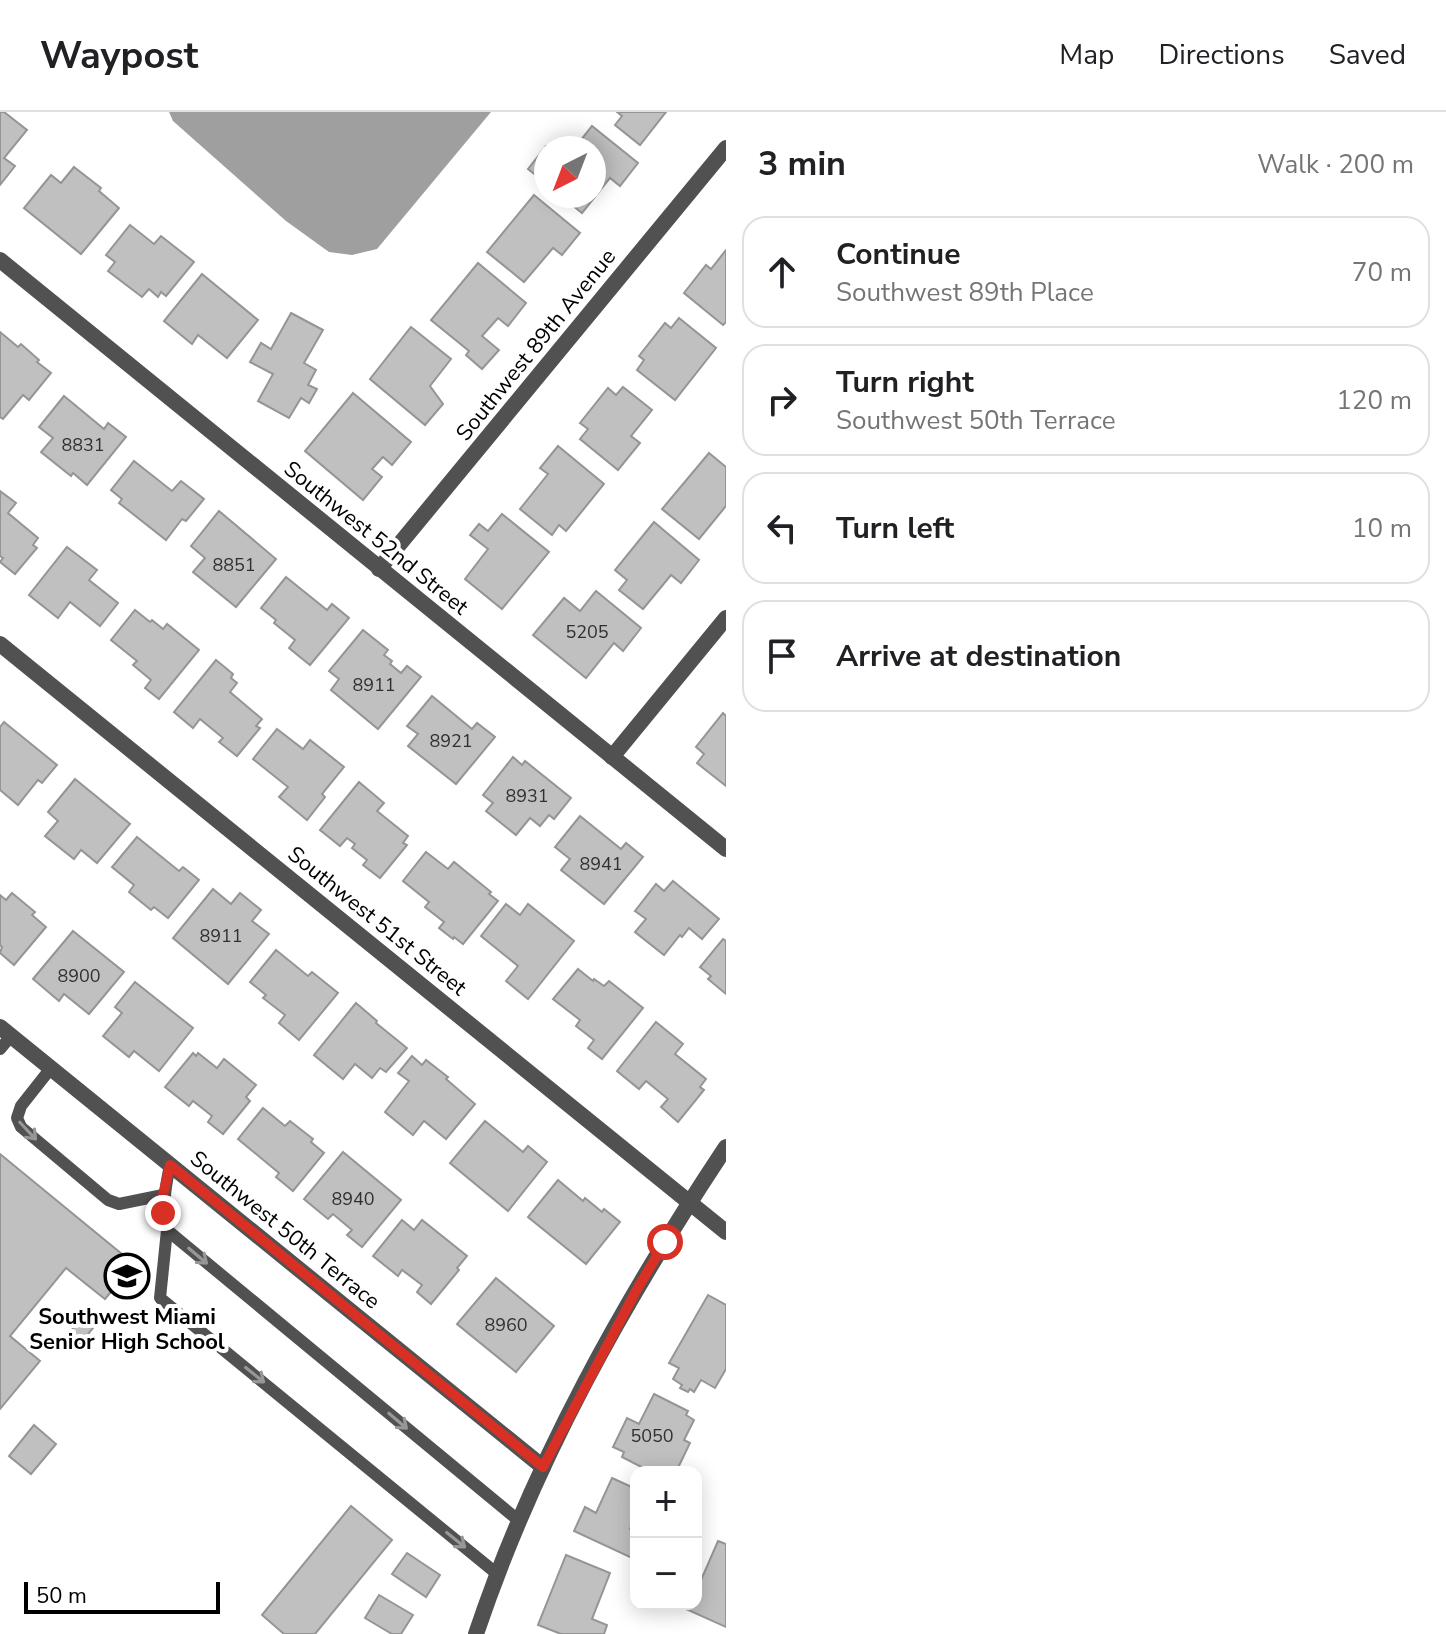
<!DOCTYPE html>
<html lang="en">
<head>
<meta charset="utf-8">
<style>
	:root { --surface:#fff; --page:#f2f2f2; --text:#202124; --muted:#757577; --line:#e0e0e0 }
	body { margin:0; font-family:"Nunito Sans",sans-serif; background:var(--page); color:var(--text) }
	.controls { position:absolute; right:24px; bottom:24px; display:grid; overflow:hidden; border-radius:16px; box-shadow:0 4px 20px #0003 }
	.controls button { width:72px; height:72px; display:grid; place-items:center; padding:0; border:0; border-bottom:2px solid var(--line); background:var(--surface); color:var(--text); font:40px sans-serif }
	.compass { position:absolute; left:534px; top:24px; width:72px; height:72px; border-radius:50%; background:var(--surface); box-shadow:0 4px 20px #0003; rotate:222deg }
	.scale { position:absolute; left:24px; bottom:20px; width:196px; box-sizing:border-box; padding-left:8px; border:4px solid #000; border-top:0; font-size:22px; line-height:28px; white-space:nowrap; color:#000; -webkit-text-stroke:6px #fff; paint-order:stroke }
	.stop { position:absolute; width:24px; height:24px; margin:-18px; border:6px solid #d93025; border-radius:50%; background:#fff }
	.stop.end { background:#d93025; border-color:#fff; box-shadow:0 2px 8px #0008 }
	.list { margin:0; padding:0; list-style:none }
	h2 { display:flex; justify-content:space-between; align-items:center; height:104px; margin:0; padding:0 32px; font-size:34px }
	h2 small { font-size:26px; font-weight:400; color:var(--muted) }
	.list li { display:grid; grid-template-columns:52px 1fr auto; gap:24px; align-items:center; box-sizing:border-box; height:112px; margin:0 16px 16px; padding:0 16px; border:2px solid var(--line); border-radius:24px }
	.list b { display:block; font-size:30px; white-space:nowrap }
	.list p { margin:0; font-size:26px; white-space:nowrap; color:var(--muted) }
	.list em { font-size:26px; font-style:normal; color:var(--muted) }
	.icon { flex:none; width:44px; height:44px; fill:none; stroke:currentColor; stroke-width:2; stroke-linecap:round; stroke-linejoin:round }
	.map { position:relative; flex:none; width:726px; height:1522px; overflow:hidden }
	header { display:flex; align-items:center; gap:48px; box-sizing:border-box; height:112px; padding:0 40px; background:var(--surface); border-bottom:2px solid var(--line) }
	header strong { font-size:38px }
	nav { display:flex; gap:44px; margin-inline-start:auto; font-size:28px }
	main { display:flex }
	aside { flex:1; background:var(--surface) }
	.map>svg:first-child { display:block }
	.water { fill:#9f9f9f }
	.building { fill:#c0c0c0; stroke:#959595; stroke-width:2 }
	.lines { fill:none; stroke-linecap:round; stroke-linejoin:round }
	.lane { stroke:#515151; stroke-width:12 }
	.street { stroke:#515151; stroke-width:16 }
	.oneway { stroke:#979797 }
	.route { stroke:#d93025; stroke-width:10 }
	.labels { text-anchor:middle; dominant-baseline:central; stroke-width:8; stroke-linejoin:round; paint-order:stroke }
	.number-label { font-size:18px; fill:#303030 }
	.street-label { font-size:22px; fill:#000; stroke:#fff }
	.poi-label { font-size:22px; font-weight:bold; fill:#000; stroke:#fff }
</style>
</head>
<body>
<header>
<strong>Waypost</strong>
<nav><a>Map</a><a>Directions</a><a>Saved</a></nav>
</header>
<main>
<div class="map">
<svg width="726" height="1522" viewBox="0 0 726 1522">
	<rect width="100%" height="100%" fill="#fff"/>
	<path class="water" d="M169 0H491L377 137 352 143 329 140 286 109 173 9Z"/>
	<g class="building">
		<path d="M0 0H4L27 18 4 46 15 54 0 73Z"/>
		<path d="M617 0H666L640 33 615 13 622 4Z"/>
		<path d="M592 14 638 51 620 74 610 66 582 101 561 84H594V36H569L573 31 576 34Z"/>
		<path d="M546 34 549 36H546V71L528 57Z"/>
		<path d="M74 55 101 76 99 79 119 96 81 142 24 96 51 63 61 71Z"/>
		<path d="M534 83 580 121 562 143 553 136 524 170 487 140Z"/>
		<path d="M130 113 154 132 161 124 194 150 166 184 161 180 158 185 149 177 142 185 108 159 115 150 106 143Z"/>
		<path d="M726 138V210L723 213 684 181 706 153 711 157Z"/>
		<path d="M478 151 526 191 508 214 498 206 482 224 499 238 482 257 466 243 469 239 431 208Z"/>
		<path d="M202 162 258 208 227 246 198 223 192 232 164 209Z"/>
		<path d="M291 201 323 218 304 251 316 258 308 273 317 277 309 291 301 286 289 306 258 289 273 262 250 250 261 231 271 237Z"/>
		<path d="M679 206 716 236 675 288 637 258 644 248 639 244 665 211 671 216Z"/>
		<path d="M411 215 451 247 430 274 443 292 425 313 370 267Z"/>
		<path d="M0 220 18 235 21 232 39 248 37 250 51 261 29 288 23 283 3 307 0 305Z"/>
		<path d="M623 275 652 298 631 324 640 331 618 358 580 327 588 317 580 311 608 276 616 283Z"/>
		<path d="M353 281 411 330 392 353 383 345 372 357 382 365 363 388 305 339Z"/>
		<path d="M64 284 104 317 108 311 126 325 87 373 73 361 71 364 41 340 53 326 39 315Z"/>
		<path d="M558 334 604 372 566 419 559 413 552 423 520 397 548 362 540 356Z"/>
		<path d="M709 341 726 355V394L699 427 662 397Z"/>
		<path d="M134 349 172 379 181 369 204 387 186 409 182 407 166 428 119 391 122 387 111 378Z"/>
		<path d="M0 379 16 391 8 401 38 426 33 433 37 436 15 462 0 450 3 446 0 444Z"/>
		<path d="M219 399 276 447 236 495 193 460 205 446 191 434Z"/>
		<path d="M502 402 549 440 502 497 465 467 488 437 470 423 479 412 488 419Z"/>
		<path d="M654 410 699 448 681 471 671 463 643 497 619 478 627 468 615 458Z"/>
		<path d="M67 435 97 458 89 468 118 491 100 514 70 490 58 506 29 483Z"/>
		<path d="M286 465 327 498 332 492 349 506 310 553 289 536 295 528 274 511 276 508 261 496Z"/>
		<path d="M596 479 641 516 623 539 614 531 586 566 533 523 564 486 580 499Z"/>
		<path d="M135 498 150 510 152 508 163 517 167 512 199 538 159 587 145 576 151 568 133 553 137 549 111 528Z"/>
		<path d="M363 518 388 538 384 543 392 549 390 552 401 561 407 554 421 565 378 617 331 578 339 567 329 559Z"/>
		<path d="M216 548 233 562 231 566 237 571 230 580 262 607 256 614 260 616 237 644 219 630 223 626 200 607 193 616 174 600Z"/>
		<path d="M432 584 472 617 477 611 495 625 456 672 408 634 418 622 407 614Z"/>
		<path d="M723 601 726 604V674L697 651 704 642 696 635Z"/>
		<path d="M4 610 57 653 42 671 38 668 18 693 0 678V615Z"/>
		<path d="M277 617 303 637 310 628 344 655 322 682 325 685 307 708 279 685 288 675 253 647Z"/>
		<path d="M513 645 522 653 525 649 571 686 554 707 549 703 540 714 530 706 516 723 486 699 493 691 483 683Z"/>
		<path d="M75 667 130 712 97 751 81 738 74 747 45 724 58 709 48 700Z"/>
		<path d="M359 670 384 691 377 699 408 724 403 731 407 733 380 766 363 753 367 748 352 736 355 732 347 726 340 734 320 718Z"/>
		<path d="M580 704 621 737 626 731 643 745 604 792 561 758 570 747 555 735Z"/>
		<path d="M137 725 179 759 183 755 199 768 168 806 154 795 151 798 129 780 134 773 112 755Z"/>
		<path d="M426 740 448 757 454 750 491 780 489 782 498 789 463 832 454 825 453 827 439 816 444 810 425 795 429 790 403 769Z"/>
		<path d="M673 769 719 807 702 827 689 816 682 825 680 823 664 843 635 820 646 807 635 799 656 772 664 779Z"/>
		<path d="M213 777 231 792 240 781 261 798 252 809 269 822 228 872 173 826Z"/>
		<path d="M12 781 35 800 32 803 46 815 14 853 0 841 2 835 0 833V783L6 788Z"/>
		<path d="M506 792 520 803 528 792 574 829 528 887 506 869 518 854 481 824Z"/>
		<path d="M73 819 124 860 89 902 64 882 59 889 33 867Z"/>
		<path d="M723 827 726 829V882L708 867 711 864 700 855Z"/>
		<path d="M276 838 308 864 312 860 338 881 299 928 279 911 285 903 263 886 266 883 250 870Z"/>
		<path d="M578 857 593 869 594 867 604 874 609 869 643 896 602 947 588 936 594 928 576 914 580 908 553 887Z"/>
		<path d="M135 870 193 916 159 959 134 939 129 945 103 924 122 901 115 895Z"/>
		<path d="M356 891 377 909 376 911 407 936 386 960 380 956 372 966 355 952 343 967 314 943Z"/>
		<path d="M656 910 683 932 675 942 706 967 700 975 704 978 678 1010 661 995 668 987 646 969 639 977 617 959Z"/>
		<path d="M193 941 196 944 198 941 217 956 224 947 256 973 246 985 250 989 223 1022 208 1010 212 1004 193 989 189 994 165 975Z"/>
		<path d="M412 944 422 953 426 948 448 965 446 967 475 992 446 1027 424 1009 413 1023 385 1000 409 969 398 961Z"/>
		<path d="M263 996 285 1014 290 1009 313 1027 311 1030 324 1041 293 1079 276 1065 279 1061 238 1027Z"/>
		<path d="M485 1009 523 1040 528 1034 547 1050 508 1099 450 1051Z"/>
		<path d="M343 1040 401 1088 362 1135 347 1123 352 1118 333 1102 328 1107 304 1087Z"/>
		<path d="M0 1042 134 1152 105 1187 66 1156 10 1224 40 1249 0 1297Z"/>
		<path d="M558 1068 583 1089 585 1086 602 1100 604 1097 620 1110 586 1152 528 1105Z"/>
		<path d="M402 1108 414 1118 422 1108 467 1144 457 1156 459 1158 431 1192 417 1180 422 1173 402 1158 398 1164 373 1144Z"/>
		<path d="M496 1166 554 1214 516 1260 457 1212Z"/>
		<path d="M708 1183 726 1193V1257L715 1276 701 1268 694 1280 690 1277 688 1280 680 1276 682 1273 673 1267 679 1256 669 1251Z"/>
		<path d="M85 1202 97 1211 76 1237 64 1227Z"/>
		<path d="M654 1282 688 1299 686 1303 694 1308 684 1328 690 1331 676 1360H651L622 1345 624 1340 613 1335 627 1306 639 1312Z"/>
		<path d="M34 1313 56 1332 31 1362 9 1344Z"/>
		<path d="M612 1366 636 1377V1404L630 1417 636 1419V1437L632 1446 574 1419 585 1395 596 1401Z"/>
		<path d="M351 1394 392 1428 315 1522H284L262 1503Z"/>
		<path d="M718 1429 726 1432V1515L675 1492H696V1474L698 1475Z"/>
		<path d="M407 1441 440 1463 426 1485 392 1462Z"/>
		<path d="M566 1443 610 1461 592 1507 607 1513 604 1522H561L538 1513Z"/>
		<path d="M379 1483 413 1503 401 1522H392L365 1506Z"/>
	</g>
	<g class="lines">
		<g class="lane">
			<path d="M0 937 11 924"/>
			<path d="M51 956 21 994 17 1006 21 1015 108 1088 119 1092 163 1083"/>
			<path d="M170 1053C165 1077 162 1095 167 1118L518 1408"/>
			<path d="M167 1118 160 1186 496 1461"/>
		</g>
		<g class="street">
			<path d="M0 148 726 737"/>
			<path d="M379 457 726 36"/>
			<path d="M0 532 726 1120"/>
			<path d="M612 645 726 506"/>
			<path d="M0 915 543 1355"/>
			<path d="M476 1522C534 1349 625 1187 726 1035"/>
		</g>
	</g>
	<defs><path id="oneway-shaft" d="M-6 0H5M1.5-3L5.5 0L1.5 3" fill="none" stroke-width="1.6" stroke-linecap="round" stroke-linejoin="round" transform="scale(2)"/></defs>
	<g class="oneway">
		<use href="#oneway-shaft" transform="translate(28 1019) rotate(47)"/>
		<use href="#oneway-shaft" transform="translate(198 1144) rotate(40)"/>
		<use href="#oneway-shaft" transform="translate(255 1263) rotate(39)"/>
		<use href="#oneway-shaft" transform="translate(398 1309) rotate(40)"/>
		<use href="#oneway-shaft" transform="translate(456 1428) rotate(39)"/>
	</g>
	<g class="lines">
		<path class="route" d="M163 1101V1083L170 1053 543 1355 636 1179 665 1130"/>
	</g>
	<defs>
		<g id="school-ring" transform="scale(2.3)"><circle r="9.5" fill="#fff" stroke="#000" stroke-width="1.5"/><path d="M0-5L7-2L0 1L-7-2ZM-4 1L0 2.5L4 1V4Q0 6-4 4Z" fill="#000"/></g>
	</defs>
	<g fill-rule="evenodd">
		<use href="#school-ring" x="127" y="1164"/>
	</g>
	<g class="labels">
		<g class="number-label">
			<text x="83" y="333">8831</text>
			<text x="234" y="453">8851</text>
			<text x="587" y="520">5205</text>
			<text x="374" y="573">8911</text>
			<text x="451" y="629">8921</text>
			<text x="527" y="684">8931</text>
			<text x="601" y="752">8941</text>
			<text x="221" y="824">8911</text>
			<text x="79" y="864">8900</text>
			<text x="353" y="1087">8940</text>
			<text x="506" y="1213">8960</text>
			<text x="652" y="1324">5050</text>
		</g>
		<g class="street-label">
			<text transform="translate(536 233) rotate(-51)">Southwest 89th Avenue</text>
			<text transform="translate(376 426) rotate(39)">Southwest 52nd Street</text>
			<text transform="translate(377 809) rotate(39)">Southwest 51st Street</text>
			<text transform="translate(285 1118) rotate(39)">Southwest 50th Terrace</text>
		</g>
		<g class="poi-label">
			<text x="127" y="1205">Southwest Miami<tspan x="127" dy="25">Senior High School</tspan></text>
		</g>
	</g>
</svg>
<div class="controls">
<button>+</button>
<button>−</button>
</div>
<svg class="compass" viewBox="-18 -18 36 36"><path d="M0-13l5 13h-10z" fill="#e53935"/><path d="M0 13l5-13h-10z" fill="#757577"/></svg>
<div class="scale">50 m</div>
<div class="stop" style="left:665px;top:1130px"></div>
<div class="stop end" style="left:163px;top:1101px"></div>
</div>
<aside>
<h2>3 min<small>Walk · 200 m</small></h2>
<ul class="list">
<li><svg class="icon" aria-label="ahead" viewBox="0 0 24 24"><path d="M12 20V5M6 11l6-6 6 6"/></svg><div><b>Continue</b><p>Southwest 89th Place</p></div><em>70 m</em></li>
<li><svg class="icon" aria-label="right" viewBox="0 0 24 24"><path d="M7 20v-9h11M14 6l5 5-5 5"/></svg><div><b>Turn right</b><p>Southwest 50th Terrace</p></div><em>120 m</em></li>
<li><svg class="icon" aria-label="left" viewBox="0 0 24 24"><path d="M17 20v-9H6M10 6l-5 5 5 5"/></svg><div><b>Turn left</b></div><em>10 m</em></li>
<li><svg class="icon" aria-label="arrive" viewBox="0 0 24 24"><path d="M6 21V4h12l-3 4 3 4H6"/></svg><div><b>Arrive at destination</b></div></li>
</ul>
</aside>
</main>
</body>
</html>
